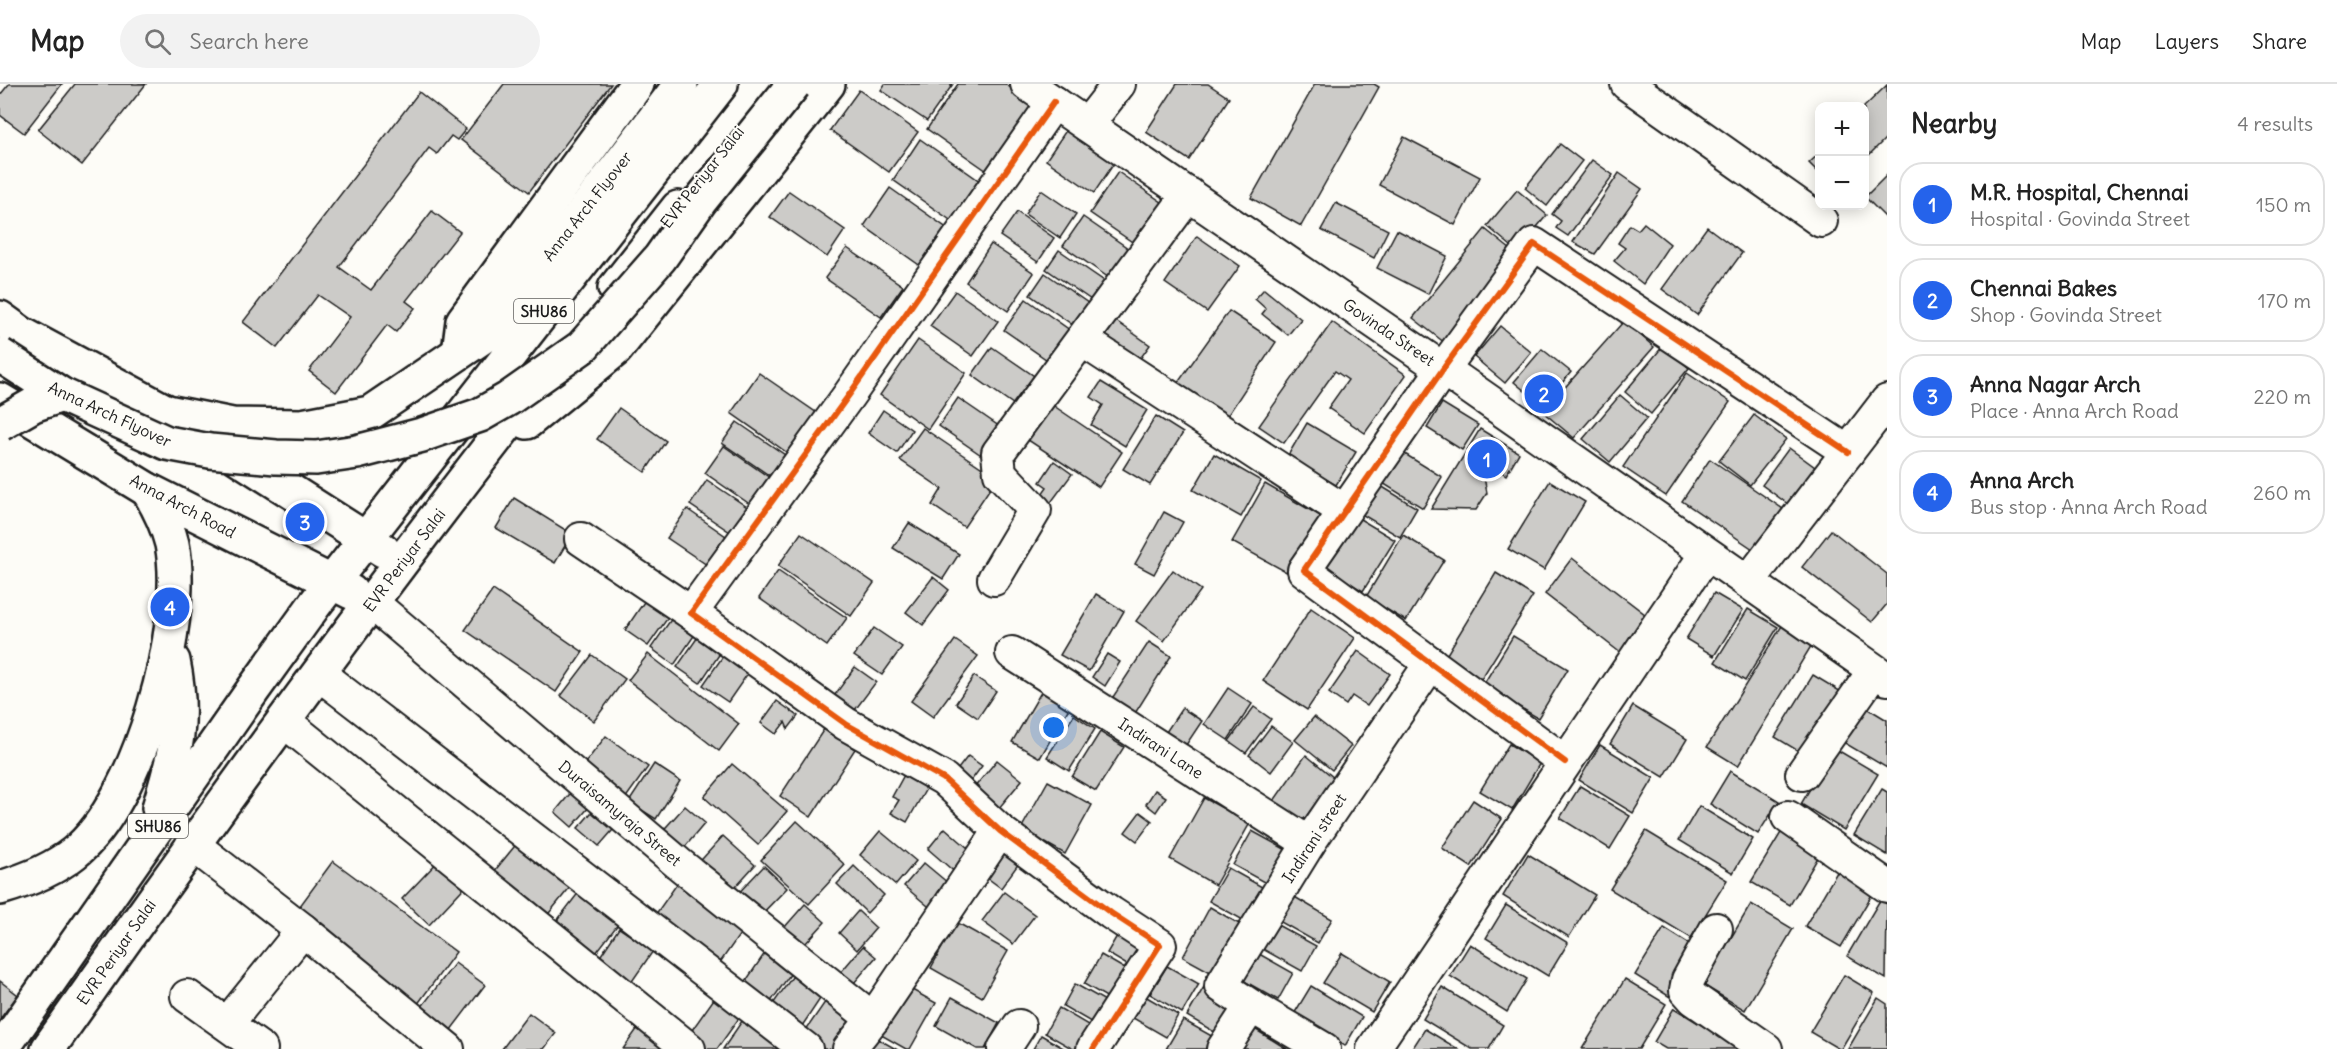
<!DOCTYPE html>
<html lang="en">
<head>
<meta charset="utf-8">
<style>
	:root { --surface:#fff; --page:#f2f2f2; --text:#222; --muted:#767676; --line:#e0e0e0; --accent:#2563eb }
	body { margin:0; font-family:Delius,sans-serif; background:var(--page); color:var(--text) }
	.controls { position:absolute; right:18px; top:18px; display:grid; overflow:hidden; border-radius:12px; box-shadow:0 3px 15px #0003 }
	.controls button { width:54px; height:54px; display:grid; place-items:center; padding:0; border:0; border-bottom:2px solid var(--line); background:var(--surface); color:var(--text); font:30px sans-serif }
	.you { position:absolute; left:1054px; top:644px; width:21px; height:21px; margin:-15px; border:4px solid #fff; border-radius:50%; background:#1a73e8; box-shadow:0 0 0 9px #1a73e833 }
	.badge { display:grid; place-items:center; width:39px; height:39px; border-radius:50%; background:var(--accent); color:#fff; font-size:20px; font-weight:700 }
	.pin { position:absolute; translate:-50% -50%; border:3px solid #fff; box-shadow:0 2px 6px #0006 }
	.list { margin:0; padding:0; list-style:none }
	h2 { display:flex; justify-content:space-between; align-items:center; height:78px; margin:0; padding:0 24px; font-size:26px }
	h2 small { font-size:20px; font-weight:400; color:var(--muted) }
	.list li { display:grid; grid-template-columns:39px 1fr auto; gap:18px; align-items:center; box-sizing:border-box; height:84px; margin:0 12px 12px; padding:0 12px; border:2px solid var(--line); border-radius:24px }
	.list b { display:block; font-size:22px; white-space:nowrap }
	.list p { margin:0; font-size:20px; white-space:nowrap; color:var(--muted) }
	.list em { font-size:20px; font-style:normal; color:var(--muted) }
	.icon { flex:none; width:33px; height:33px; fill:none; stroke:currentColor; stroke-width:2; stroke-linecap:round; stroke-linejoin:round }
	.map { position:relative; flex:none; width:1887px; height:965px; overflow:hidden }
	header { display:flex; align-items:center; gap:36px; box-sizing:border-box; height:84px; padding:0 30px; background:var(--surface); border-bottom:2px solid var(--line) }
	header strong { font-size:28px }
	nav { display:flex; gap:33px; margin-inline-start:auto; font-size:21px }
	.search { width:420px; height:54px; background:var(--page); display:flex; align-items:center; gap:15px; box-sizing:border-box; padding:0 21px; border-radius:33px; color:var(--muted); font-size:22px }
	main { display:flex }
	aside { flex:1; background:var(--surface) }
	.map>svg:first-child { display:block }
	.building { fill:#cccbc8; stroke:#1c1c1c; stroke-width:1.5 }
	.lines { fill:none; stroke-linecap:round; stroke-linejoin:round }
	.minor-casing { stroke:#1c1c1c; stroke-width:36 }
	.major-casing { stroke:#1c1c1c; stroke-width:38 }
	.minor { stroke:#fdfcf7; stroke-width:32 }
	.major { stroke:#fdfcf7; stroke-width:33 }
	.major-bridge-casing { stroke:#1c1c1c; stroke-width:38; stroke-linecap:butt }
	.major-bridge { stroke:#fdfcf7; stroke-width:33 }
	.cycleway-casing { stroke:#fdfcf7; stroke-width:10 }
	.cycleway { stroke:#e8590c; stroke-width:6 }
	.labels { text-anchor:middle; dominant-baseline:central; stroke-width:4.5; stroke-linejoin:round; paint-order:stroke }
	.shield { fill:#fdfcf7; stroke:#605f5e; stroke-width:1.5 }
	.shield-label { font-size:15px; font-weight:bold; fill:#1c1c1c }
	.street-label { font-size:16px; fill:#1c1c1c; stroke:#fdfcf7 }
</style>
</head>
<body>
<header>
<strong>Map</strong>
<div class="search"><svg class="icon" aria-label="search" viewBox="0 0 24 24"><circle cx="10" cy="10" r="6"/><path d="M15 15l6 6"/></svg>Search here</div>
<nav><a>Map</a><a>Layers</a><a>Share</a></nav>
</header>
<main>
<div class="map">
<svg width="1887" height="965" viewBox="0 0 1887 965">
	<rect width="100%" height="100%" fill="#fdfcf7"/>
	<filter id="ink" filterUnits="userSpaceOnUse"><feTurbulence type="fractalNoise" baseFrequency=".0167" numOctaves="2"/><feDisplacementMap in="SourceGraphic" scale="12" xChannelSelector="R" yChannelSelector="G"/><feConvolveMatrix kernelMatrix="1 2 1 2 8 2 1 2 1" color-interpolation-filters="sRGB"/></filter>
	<g filter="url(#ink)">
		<g class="building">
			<path d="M9 0H62L24 49 0 31V11Z"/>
			<path d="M75 0H146L82 81 38 46Z"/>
			<path d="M504 0H611L529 108 461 56Z"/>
			<path d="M885 0H953L927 37 881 6Z"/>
			<path d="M958 0H1005L1037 22 990 89 927 45Z"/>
			<path d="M1177 0H1208L1229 14 1189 76 1146 48Z"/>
			<path d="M1315 0H1374L1379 3 1301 142 1251 114Z"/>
			<path d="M1887 1V53L1864 76V23Z"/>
			<path d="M859 6 918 48 889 88 830 46Z"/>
			<path d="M419 8 466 45 457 56 451 52 437 70 429 64 339 183 371 206 432 127 460 148 406 217 415 224 396 248 387 241 336 308 309 287 350 233 318 211 277 264 243 238Z"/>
			<path d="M1067 45 1115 78 1094 109 1046 76Z"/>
			<path d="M1404 53 1480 93 1455 141 1379 101Z"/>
			<path d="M920 55 984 100 956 140 893 96Z"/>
			<path d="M1560 60 1582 77 1547 122 1525 104Z"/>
			<path d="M1820 69V90L1809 79Z"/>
			<path d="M1592 76 1613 91 1568 152 1556 144 1561 137 1552 130Z"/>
			<path d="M1118 88 1169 123 1141 164 1090 129Z"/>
			<path d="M1619 89 1642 105 1595 170 1573 158Z"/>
			<path d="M1887 91V135L1865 113Z"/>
			<path d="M890 104 948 145 922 183 864 142Z"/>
			<path d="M1041 106 1076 130 1060 154 1025 130Z"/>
			<path d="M1517 106 1547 131 1517 167 1487 142Z"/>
			<path d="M789 107 845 146 827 173 770 133Z"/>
			<path d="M1336 119 1388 146 1374 174 1321 146Z"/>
			<path d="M1017 128 1054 154 1038 178 1000 152Z"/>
			<path d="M1083 133 1135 169 1115 198 1063 162Z"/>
			<path d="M1644 139 1670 160 1643 200 1614 177 1625 164 1618 159 1630 141 1638 146Z"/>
			<path d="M1707 143 1742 169 1697 231 1662 205Z"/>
			<path d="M1485 145 1516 170 1445 259 1413 234Z"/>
			<path d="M1397 146 1447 172 1428 210 1377 184Z"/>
			<path d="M1197 152 1240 182 1207 228 1165 199Z"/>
			<path d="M991 160 1034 189 1008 227 966 198Z"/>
			<path d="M847 164 903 202 881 233 825 194Z"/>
			<path d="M1059 166 1110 201 1097 220 1046 185Z"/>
			<path d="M1045 189 1095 224 1080 246 1030 211Z"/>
			<path d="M1264 205 1301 235 1288 251 1262 230 1266 225 1255 215Z"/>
			<path d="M955 207 998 237 973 272 930 242Z"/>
			<path d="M1026 215 1074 249 1053 280 1004 246Z"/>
			<path d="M1229 227 1276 258 1226 334 1177 300Z"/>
			<path d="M1116 237 1150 261 1134 283 1101 259Z"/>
			<path d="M1624 237 1654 263 1574 354 1543 328Z"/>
			<path d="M1332 238 1406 291 1365 349 1328 324 1348 296 1335 287 1284 359 1259 342Z"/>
			<path d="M1500 242 1531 268 1505 299 1474 273Z"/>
			<path d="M918 256 966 289 928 345 880 311Z"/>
			<path d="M1663 262 1689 284 1651 330 1625 308Z"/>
			<path d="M992 263 1040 296 1020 325 972 291Z"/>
			<path d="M1542 265 1571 288 1543 322 1514 298Z"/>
			<path d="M759 289 817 329 789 370 731 329Z"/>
			<path d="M1687 289 1730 318 1666 412 1623 383Z"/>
			<path d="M1101 298 1147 326 1125 362 1091 341 1103 321 1091 313Z"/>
			<path d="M1620 311 1647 334 1610 378 1583 355Z"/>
			<path d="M958 314 1006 347 987 375 939 342Z"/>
			<path d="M1048 318 1122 368 1099 403 1025 354Z"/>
			<path d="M1442 319 1478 341 1462 366 1427 344Z"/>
			<path d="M619 324 666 357 645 388 597 355Z"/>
			<path d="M883 326 912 346 897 369 868 349Z"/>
			<path d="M1754 331 1786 355 1750 401 1719 377Z"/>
			<path d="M1156 332 1183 349 1150 401 1123 385Z"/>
			<path d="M737 338 788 373 773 394 722 359Z"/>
			<path d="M1307 339 1356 368 1336 401 1287 373Z"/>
			<path d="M923 344 997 394 964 443 932 421 942 405 900 376Z"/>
			<path d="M1480 345 1519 369 1506 391 1494 383 1484 393 1487 409 1476 426 1431 425Z"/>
			<path d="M724 362 773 396 754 423 705 389Z"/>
			<path d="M1789 364 1819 386 1792 423 1762 401Z"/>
			<path d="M1400 367 1442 393 1423 424 1381 398Z"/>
			<path d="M1214 370 1261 397 1241 433 1193 406Z"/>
			<path d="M1710 375 1783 425 1756 467 1682 417Z"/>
			<path d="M1054 377 1072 390 1049 421 1039 414 1047 403 1040 398Z"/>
			<path d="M707 396 753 427 736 452 690 421Z"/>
			<path d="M1550 397 1585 418 1544 486 1508 465Z"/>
			<path d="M1376 399 1417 424 1400 453 1358 428Z"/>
			<path d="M1265 400 1322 433 1290 490 1232 458Z"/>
			<path d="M514 414 572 450 555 479 496 444Z"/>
			<path d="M687 425 733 457 713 485 667 454Z"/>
			<path d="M1164 428 1183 438 1154 490 1135 480Z"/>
			<path d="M1355 432 1395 456 1363 507 1324 483Z"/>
			<path d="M909 439 959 470 943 495 893 464Z"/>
			<path d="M1831 446 1887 490V520L1872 538 1802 483Z"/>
			<path d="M801 449 874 499 851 532 778 482Z"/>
			<path d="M1403 451 1444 476 1406 537 1366 513Z"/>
			<path d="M1572 474 1650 534 1622 570 1545 510Z"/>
			<path d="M1173 486 1201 506 1164 557 1136 537Z"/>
			<path d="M778 487 847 534 827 562 759 514Z"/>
			<path d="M1496 489 1533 512 1480 597 1444 575Z"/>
			<path d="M933 493 949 506 923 541 906 528Z"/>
			<path d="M493 506 583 568 556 608 465 546Z"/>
			<path d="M650 509 674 525 648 562 625 546Z"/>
			<path d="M1714 509 1743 526 1714 572 1686 555Z"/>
			<path d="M1096 510 1124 527 1089 587 1060 571Z"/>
			<path d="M1311 524 1355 554 1307 626 1263 597Z"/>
			<path d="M1748 525 1778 543 1745 597 1715 578Z"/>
			<path d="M677 527 700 543 674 581 651 564Z"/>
			<path d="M1783 540 1813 559 1738 682 1707 663Z"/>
			<path d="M874 544 902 563 882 591 854 572Z"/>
			<path d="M702 547 725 562 700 599 677 583Z"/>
			<path d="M1513 552 1568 585 1538 634 1483 601Z"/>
			<path d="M955 556 978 572 933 633 911 617Z"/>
			<path d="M1149 558 1171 572 1134 631 1111 616Z"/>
			<path d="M728 565 753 582 728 618 703 601Z"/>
			<path d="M1358 567 1390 590 1367 622 1352 612 1346 621 1329 609Z"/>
			<path d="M648 570 739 640 719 667 628 596Z"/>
			<path d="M1107 570 1120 578 1105 602 1092 593Z"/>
			<path d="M592 571 625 595 594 637 561 612Z"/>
			<path d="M855 583 876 598 849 634 829 619Z"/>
			<path d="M1813 591 1848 612 1810 674 1775 653Z"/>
			<path d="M974 592 996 607 978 634 956 619Z"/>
			<path d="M1044 603 1072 619 1040 674 1012 658Z"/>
			<path d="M1228 604 1252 620 1228 656 1204 640Z"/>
			<path d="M777 617 798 632 788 645 785 638 776 650 761 639Z"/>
			<path d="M1633 622 1687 655 1664 693 1610 660Z"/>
			<path d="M1864 622 1887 636V684L1843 658Z"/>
			<path d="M1254 623 1271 635 1246 669 1229 657Z"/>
			<path d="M1182 624 1202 637 1184 664 1164 651Z"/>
			<path d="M1074 631 1095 645 1069 687 1047 673Z"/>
			<path d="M1314 633 1351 662 1332 686 1295 656Z"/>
			<path d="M1271 642 1293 658 1271 688 1249 671Z"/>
			<path d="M824 645 855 665 811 733 780 712Z"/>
			<path d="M1100 648 1124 663 1096 707 1072 693Z"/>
			<path d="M606 652 648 683 625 715 582 683Z"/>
			<path d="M1509 660 1540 679 1512 726 1480 707Z"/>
			<path d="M1600 661 1654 694 1633 729 1579 696Z"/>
			<path d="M1834 664 1878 690 1844 746 1801 720Z"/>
			<path d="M1306 671 1334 694 1300 741 1271 721Z"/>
			<path d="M968 672 982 682 965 705 951 694Z"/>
			<path d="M997 676 1022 696 994 730 969 710Z"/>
			<path d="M654 680 680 697 656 735 629 718Z"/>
			<path d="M732 680 787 727 758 761 704 713Z"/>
			<path d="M1730 687 1779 717 1758 750 1710 720Z"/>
			<path d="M904 691 927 703 907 738 891 729 899 716 892 713Z"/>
			<path d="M1048 697 1092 721 1065 770 1021 745Z"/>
			<path d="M578 700 596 715 572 743 555 728Z"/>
			<path d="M1580 702 1630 732 1610 765 1560 734Z"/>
			<path d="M1882 705 1887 708V771L1854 751Z"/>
			<path d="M1155 706 1166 713 1156 728 1146 720Z"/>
			<path d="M605 713 626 731 599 762 578 744Z"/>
			<path d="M1204 714 1250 739 1215 801 1170 775Z"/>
			<path d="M1473 716 1502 735 1471 783 1442 764Z"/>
			<path d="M685 722 705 739 679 770 658 752Z"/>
			<path d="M1699 722 1753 755 1733 789 1679 756Z"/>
			<path d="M1140 728 1152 737 1137 757 1125 748Z"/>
			<path d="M797 737 845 781 809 820 761 776Z"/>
			<path d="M1785 742 1823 765 1790 821 1751 798Z"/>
			<path d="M945 744 976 771 958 791 928 765Z"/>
			<path d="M880 747 916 777 896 801 860 771Z"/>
			<path d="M1252 747 1292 769 1273 803 1233 781Z"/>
			<path d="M1646 747 1727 796 1691 854 1610 805Z"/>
			<path d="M723 752 755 781 724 815 693 785Z"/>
			<path d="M518 758 571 802 541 839 488 795Z"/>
			<path d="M1004 761 1022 775 1001 804 982 790Z"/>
			<path d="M445 770 472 795 429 841 402 815Z"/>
			<path d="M1528 770 1595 811 1569 853 1503 812Z"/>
			<path d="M333 777 456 868 417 921 294 830Z"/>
			<path d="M924 779 954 804 934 827 904 802Z"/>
			<path d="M764 782 787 804 752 840 730 818Z"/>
			<path d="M854 782 884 811 867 829 837 800Z"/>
			<path d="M1228 784 1271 808 1252 841 1209 817Z"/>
			<path d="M1837 788 1873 809 1841 863 1805 842Z"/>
			<path d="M679 797 745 843 719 880 653 834Z"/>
			<path d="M579 808 619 839 589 878 549 847Z"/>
			<path d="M1004 808 1035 831 1013 860 982 837Z"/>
			<path d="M1293 812 1332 835 1318 859 1279 837Z"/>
			<path d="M1880 816 1887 820 1886 895 1847 872Z"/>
			<path d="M805 820 825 838 795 871 776 853Z"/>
			<path d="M1751 820 1793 845 1745 926 1703 901Z"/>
			<path d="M1506 821 1568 859 1548 892 1486 854Z"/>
			<path d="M1210 823 1241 841 1214 890 1183 873Z"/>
			<path d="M858 827 876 844 857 866 839 849Z"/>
			<path d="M956 838 1008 867 982 913 931 884Z"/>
			<path d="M1272 838 1316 862 1302 887 1259 863Z"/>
			<path d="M619 844 653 867 626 906 593 883Z"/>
			<path d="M1664 844 1699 866 1670 913 1635 891Z"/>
			<path d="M1121 845 1151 863 1137 887 1107 869Z"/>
			<path d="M1470 860 1527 895 1507 928 1450 892Z"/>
			<path d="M863 862 876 873 854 899 841 888Z"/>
			<path d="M769 863 796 882 763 929 737 910Z"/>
			<path d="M1252 866 1293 889 1278 916 1237 893Z"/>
			<path d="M1342 869 1390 898 1372 928 1323 899Z"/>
			<path d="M1101 871 1132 889 1115 918 1084 900Z"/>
			<path d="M455 879 485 901 444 955 414 933Z"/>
			<path d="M1167 882 1199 900 1182 929 1150 910Z"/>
			<path d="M797 886 826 906 796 951 766 930Z"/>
			<path d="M1844 891 1874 909 1841 965H1839L1810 948Z"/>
			<path d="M1625 895 1666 920 1639 965H1582Z"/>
			<path d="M0 897 18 911 0 935Z"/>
			<path d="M1075 900 1109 919 1096 941 1063 922Z"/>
			<path d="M903 901 936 919 910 965H906L876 948Z"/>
			<path d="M1205 901 1241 922 1223 953 1187 932Z"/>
			<path d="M1311 902 1362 933 1345 962 1294 930Z"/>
			<path d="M1442 903 1503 941 1489 965H1472L1423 935Z"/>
			<path d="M832 908 865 931 841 965H811L799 956Z"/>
			<path d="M716 912 742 930 717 965H705L687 953Z"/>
			<path d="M1145 912 1178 931 1166 953 1133 934Z"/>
			<path d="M952 913 999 939 985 965H977L936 942Z"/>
			<path d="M1878 914 1887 920V965H1848Z"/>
			<path d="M1059 924 1095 945 1084 965H1073L1045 949Z"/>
			<path d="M1674 924 1740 965H1666L1654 958Z"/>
			<path d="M529 929 556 949 544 965H502Z"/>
			<path d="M744 934 783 961 780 965H723Z"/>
			<path d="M1183 936 1217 955 1211 965H1166Z"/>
			<path d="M640 941 675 965H623Z"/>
			<path d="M1253 944 1287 965H1240Z"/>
			<path d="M1425 945 1458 965H1412Z"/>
			<path d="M871 951 896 965H863Z"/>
			<path d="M1041 951 1065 965H1033Z"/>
		</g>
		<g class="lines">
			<g class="minor-casing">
				<g id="minor">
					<path d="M1027 0 1443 285 1887 595"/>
					<path d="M1627 0 1821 137"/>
					<path d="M1054 18 849 311 691 529 846 640 944 695 1000 747 1111 829 1160 861 1093 965"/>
					<path d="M1087 41 1119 0"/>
					<path d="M1082 256 1344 427"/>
					<path d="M581 455 691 529"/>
					<path d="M994 495 1035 426 1000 389 998 369 1189 110"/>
					<path d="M1748 498 1887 317"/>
					<path d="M371 518 678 779 873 935"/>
					<path d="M1012 569 1309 759"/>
					<path d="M319 590 806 965"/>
					<path d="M284 637 689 965"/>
					<path d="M1565 678 1304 486 1443 285 1534 160 1848 368"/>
					<path d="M1802 690 1874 587"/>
					<path d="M1788 733 1887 802"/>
					<path d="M192 760 303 846 448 965"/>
					<path d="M1716 845 1688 896 1686 906 1694 915 1766 965"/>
					<path d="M187 912 261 965"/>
					<path d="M227 940 303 846"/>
					<path d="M849 965 873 935 1000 747"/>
					<path d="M1004 965 1019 942"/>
					<path d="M1223 965 1251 922"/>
					<path d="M1324 965 1251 922 1221 902 1309 759 1431 579"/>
					<path d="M1373 965 1706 470"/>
				</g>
			</g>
			<g class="major-casing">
				<g id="major">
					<path d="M615 204 678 124"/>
					<path d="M0 234 22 250 167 328 383 466"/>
					<path d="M459 268 463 237 637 0"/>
					<path d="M0 316 148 406 351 508"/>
					<path d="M167 328 232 341 302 342 370 329 494 245 681 0"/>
					<path d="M527 338 616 265 828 0"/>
					<path d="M159 724C176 668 185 636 173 577"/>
					<path d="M0 804C24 797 54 785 74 769 139 718 188 540 172 460 167 440 159 424 148 406"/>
					<path d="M2 965 253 606 315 520 721 0"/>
					<path d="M48 965C208 737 372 512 544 293"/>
				</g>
			</g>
			<use href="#minor" class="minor"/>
			<use href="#major" class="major"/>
			<g class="major-bridge-casing">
				<g id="major-bridge">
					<path d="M0 271 62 311 167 359 210 367 276 373 316 374 357 368 422 351 480 331 508 315 582 263 660 174 700 117 794 0"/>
					<path d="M0 340 33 321 62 311"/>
				</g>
			</g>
			<use href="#major-bridge" class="major-bridge"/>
			<g class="cycleway-casing">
				<g id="cycleway">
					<path d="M1054 18 849 311 691 529 846 640 944 695 1000 747 1111 829 1160 861 1093 965"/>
					<path d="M1565 678 1304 486 1443 285 1534 160 1848 368"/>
				</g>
			</g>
			<use href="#cycleway" class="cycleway"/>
		</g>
	</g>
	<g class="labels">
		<g class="shield">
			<rect x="514" y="215" width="60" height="24" rx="4.5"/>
			<rect x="128" y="730" width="60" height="24" rx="4.5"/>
		</g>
		<g class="shield-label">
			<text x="544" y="227">SHU86</text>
			<text x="158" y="742">SHU86</text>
		</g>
		<g class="street-label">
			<text transform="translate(702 93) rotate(-52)">EVR Periyar Salai</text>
			<text transform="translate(587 122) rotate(-52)">Anna Arch Flyover</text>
			<text transform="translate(1389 248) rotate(34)">Govinda Street</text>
			<text transform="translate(110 330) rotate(25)">Anna Arch Flyover</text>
			<text transform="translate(183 422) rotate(28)">Anna Arch Road</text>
			<text transform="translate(404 476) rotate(-53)">EVR Periyar Salai</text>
			<text transform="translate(1161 664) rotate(33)">Indirani Lane</text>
			<text transform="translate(620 729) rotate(40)">Duraisamyraja Street</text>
			<text transform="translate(1314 754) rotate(-57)">Indirani street</text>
			<text transform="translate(116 868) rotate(-55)">EVR Periyar Salai</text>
		</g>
	</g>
</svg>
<div class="controls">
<button>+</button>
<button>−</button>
</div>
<div class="you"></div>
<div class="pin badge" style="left:1487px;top:375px">1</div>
<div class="pin badge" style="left:1544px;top:310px">2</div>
<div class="pin badge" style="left:305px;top:438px">3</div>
<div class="pin badge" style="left:170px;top:523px">4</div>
</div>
<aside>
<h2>Nearby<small>4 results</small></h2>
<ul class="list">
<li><span class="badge">1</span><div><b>M.R. Hospital, Chennai</b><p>Hospital · Govinda Street</p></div><em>150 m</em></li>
<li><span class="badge">2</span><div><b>Chennai Bakes</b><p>Shop · Govinda Street</p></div><em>170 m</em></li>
<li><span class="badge">3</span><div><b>Anna Nagar Arch</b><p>Place · Anna Arch Road</p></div><em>220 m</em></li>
<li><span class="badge">4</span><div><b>Anna Arch</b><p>Bus stop · Anna Arch Road</p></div><em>260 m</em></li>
</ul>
</aside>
</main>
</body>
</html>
